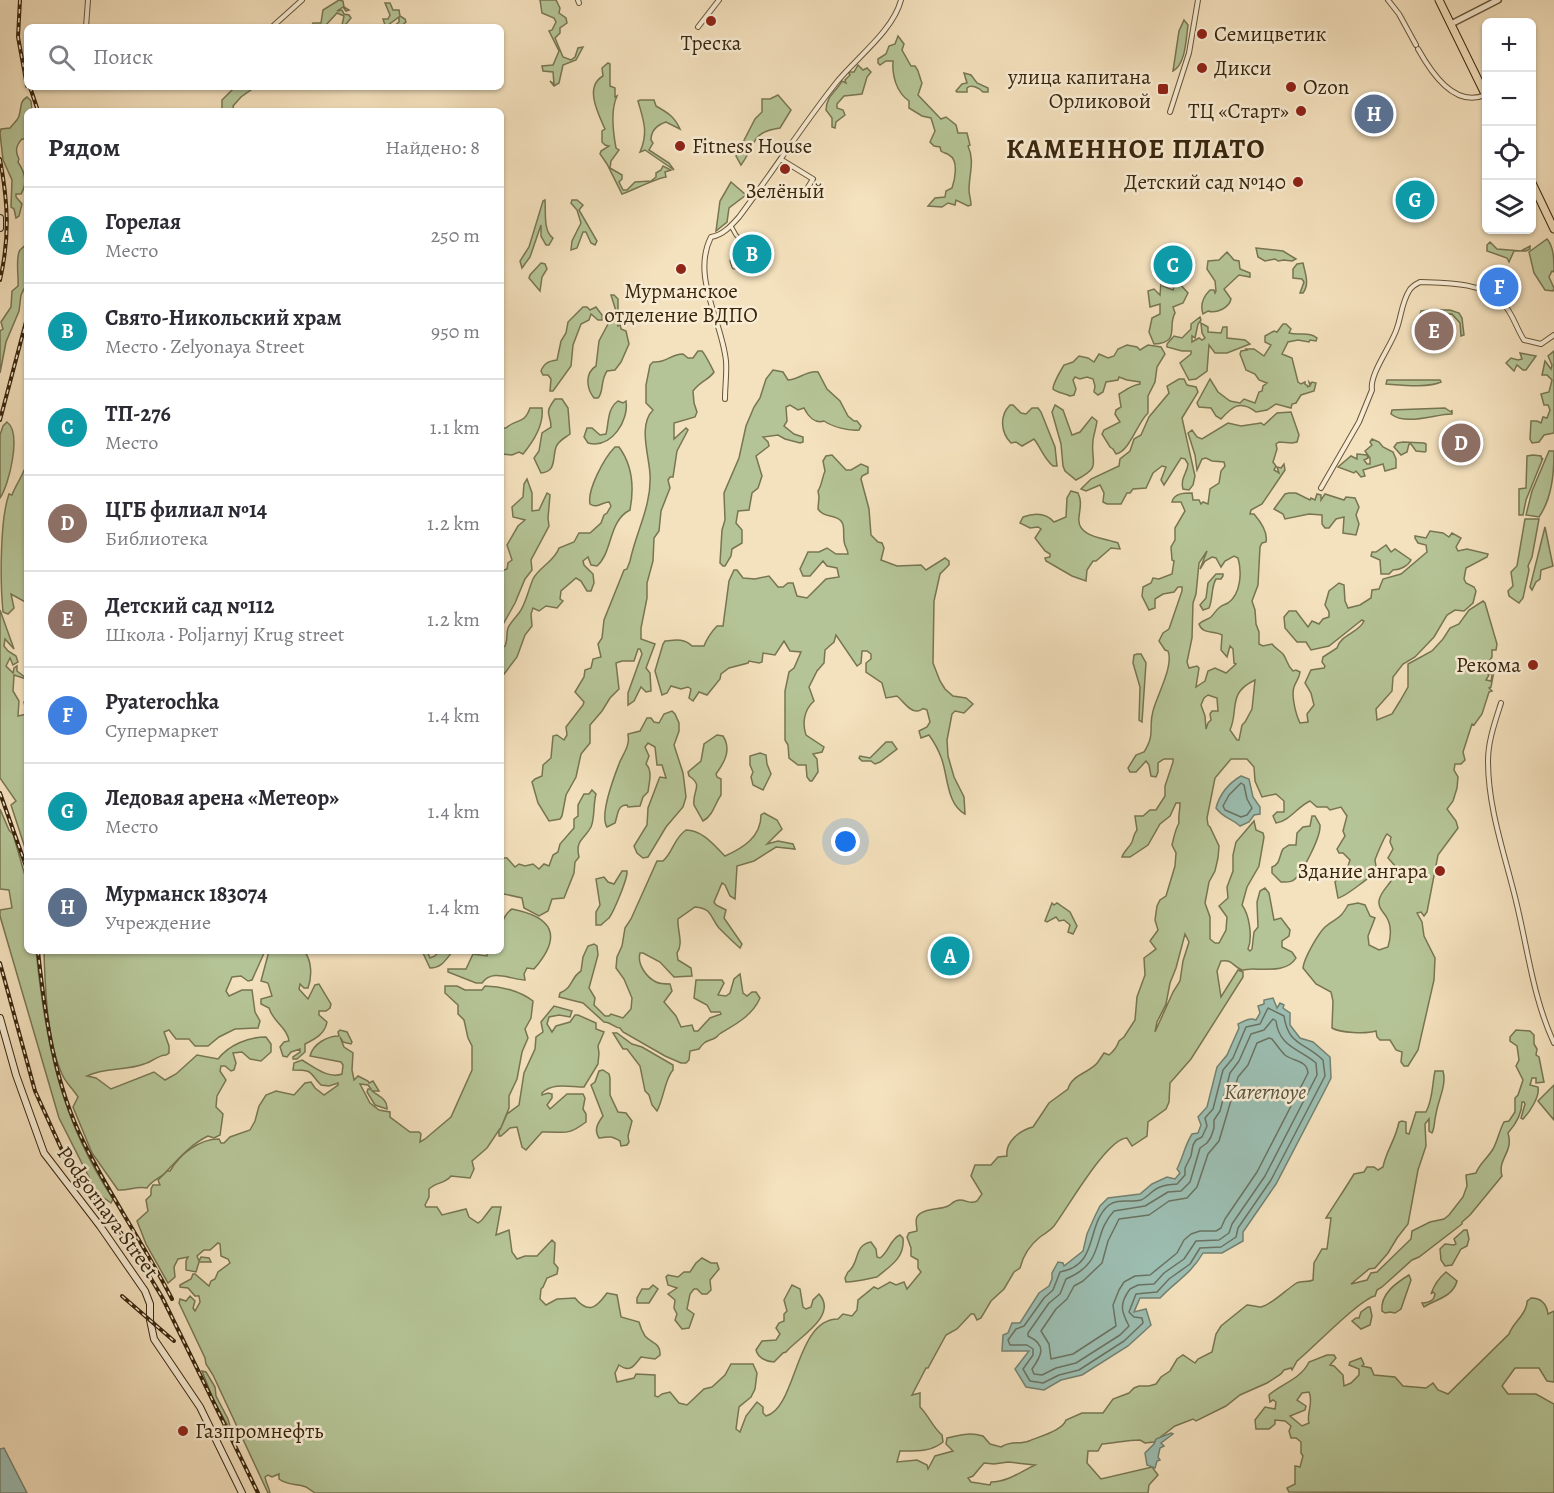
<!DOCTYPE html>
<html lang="ru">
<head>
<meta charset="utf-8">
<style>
	:root { --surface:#fff; --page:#f2f2f3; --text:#2b2b33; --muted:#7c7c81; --line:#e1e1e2; --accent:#0f766e }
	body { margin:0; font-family:Alegreya,serif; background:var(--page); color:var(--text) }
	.controls { position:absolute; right:18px; top:18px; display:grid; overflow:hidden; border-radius:9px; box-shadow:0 2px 4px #0004 }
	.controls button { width:54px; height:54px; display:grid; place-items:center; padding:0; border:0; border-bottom:2px solid var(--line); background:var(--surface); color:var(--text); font:30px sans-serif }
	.you { position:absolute; left:846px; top:842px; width:21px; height:21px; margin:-15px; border:4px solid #fff; border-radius:50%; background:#1a73e8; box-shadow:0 0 0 9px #1a73e833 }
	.badge { display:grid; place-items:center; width:39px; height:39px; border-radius:50%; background:var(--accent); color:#fff; font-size:20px; font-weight:700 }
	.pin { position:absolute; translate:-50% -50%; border:3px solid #fff; box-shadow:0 2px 6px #0006 }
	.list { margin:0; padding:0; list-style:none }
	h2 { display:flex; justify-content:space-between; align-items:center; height:78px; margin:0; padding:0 24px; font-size:26px }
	h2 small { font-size:20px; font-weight:400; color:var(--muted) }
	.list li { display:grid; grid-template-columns:39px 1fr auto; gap:18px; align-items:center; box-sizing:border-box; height:96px; padding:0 24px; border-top:2px solid var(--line) }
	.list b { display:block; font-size:22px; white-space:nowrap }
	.list p { margin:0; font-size:20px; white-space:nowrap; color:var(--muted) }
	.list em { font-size:20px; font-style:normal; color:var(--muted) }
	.icon { flex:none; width:33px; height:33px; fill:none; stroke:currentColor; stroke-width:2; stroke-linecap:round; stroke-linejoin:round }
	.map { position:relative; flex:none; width:1554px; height:1493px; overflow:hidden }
	.search { position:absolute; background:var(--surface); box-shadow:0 2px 4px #0004; left:24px; top:24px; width:480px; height:66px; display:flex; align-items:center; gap:15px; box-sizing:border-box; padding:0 21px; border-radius:9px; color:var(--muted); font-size:22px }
	.panel { position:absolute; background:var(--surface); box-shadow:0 2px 4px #0004; left:24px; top:108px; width:480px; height:846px; border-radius:9px }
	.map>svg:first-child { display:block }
	.green { fill:#b5c496; stroke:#777552; stroke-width:1.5; fill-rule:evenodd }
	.water { fill:#9cbeb2; stroke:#748170; stroke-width:1.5 }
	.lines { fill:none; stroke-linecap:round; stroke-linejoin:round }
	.shore { stroke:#6a7260; stroke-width:1.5 }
	.pedestrian-casing { stroke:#685539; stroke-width:5 }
	.minor-casing { stroke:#685539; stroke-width:6 }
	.tertiary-casing { stroke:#685539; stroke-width:8 }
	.secondary-casing { stroke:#39260d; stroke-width:8 }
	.primary-casing { stroke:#39260d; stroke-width:9 }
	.pedestrian { stroke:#f8ecd4; stroke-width:3 }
	.minor { stroke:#f8ecd4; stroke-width:4 }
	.tertiary { stroke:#f8ecd4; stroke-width:5 }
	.secondary { stroke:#f8ecd4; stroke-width:6 }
	.primary { stroke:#f4e1bd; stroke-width:7 }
	.rail-casing { stroke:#39260d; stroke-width:4 }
	.rail { stroke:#f8ecd4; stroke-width:1.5; stroke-dasharray:4.5; stroke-linecap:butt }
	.poi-dot { fill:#8f2418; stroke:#f8ecd4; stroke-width:2 }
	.labels { text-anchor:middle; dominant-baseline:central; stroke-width:5; stroke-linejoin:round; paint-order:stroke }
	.poi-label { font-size:21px; fill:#39260d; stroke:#f8ecd4; text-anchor:start }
	.street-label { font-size:21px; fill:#39260d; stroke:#f8ecd4 }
	.water-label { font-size:22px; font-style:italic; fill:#57543f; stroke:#f8ecd4 }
	.district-label { font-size:27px; font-weight:bold; letter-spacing:1.5px; fill:#39260d; stroke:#f8ecd4 }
</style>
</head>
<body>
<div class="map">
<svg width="1554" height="1493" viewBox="0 0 1554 1493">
	<rect width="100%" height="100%" fill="#f4e1bd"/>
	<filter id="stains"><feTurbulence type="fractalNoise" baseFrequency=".00333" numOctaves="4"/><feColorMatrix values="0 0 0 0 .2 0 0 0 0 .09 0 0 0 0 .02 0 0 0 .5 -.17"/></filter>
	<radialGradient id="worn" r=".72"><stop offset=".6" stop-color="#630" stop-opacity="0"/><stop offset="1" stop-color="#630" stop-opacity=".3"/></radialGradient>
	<g class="green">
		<path d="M339 0 343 1 344 7 349 10 346 11 343 7 337 11 342 10 344 14 349 15 351 18 346 24 347 26 342 25 344 16 337 13 325 26 311 27 313 23H321L323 10Z"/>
		<path d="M540 0H556L560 8 559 13 566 18 567 23 560 28V33L555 38 563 57 571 60 575 57 578 48 583 47 576 60 563 65 559 83 554 86 550 81 554 84 553 72 543 71 542 66 553 65 559 51 549 31 552 30 556 22 554 18 542 13Z"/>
		<path d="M385 3H390L393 10H399L400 16 405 19 406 22 400 27H393L399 22V17L388 25H385L383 19H388L390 15Z"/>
		<path d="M1184 20 1188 25C1186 38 1186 64 1173 71L1179 31Z"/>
		<path d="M898 36 904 44 902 50 911 66H915C920 72 919 77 922 83L918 95 939 117 941 119 946 117 956 125 958 133H967L970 145 968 146C975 161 969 174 969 190 969 195 971 199 971 205L968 206 956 200 955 205 948 203 942 207 928 206 935 198 945 197 946 191 952 188C955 179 959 160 949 155 947 153 943 153 941 151L940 147 934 146 930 142 935 131 931 118 922 116 909 108V101C896 92 892 75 893 61H886L880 65 878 63V59L886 54 889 46 895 44Z"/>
		<path d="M608 63 610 64V86L615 88V97L617 96C610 111 613 132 616 148L619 150 611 161 610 168 622 175V179L619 182 623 190H627L635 182 651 181 656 177V173L661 170 663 166 671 170 665 172 666 177C659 177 631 191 622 194L607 164 600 154 601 151 609 146 605 145 602 142V131L605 129C598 113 584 87 603 76L602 68Z"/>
		<path d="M858 65 863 70 867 68 871 72 867 77 862 94 844 96 837 104V108L843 110 845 115 836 122 835 128 832 127V118L826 110C826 96 837 91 842 81L846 83 845 80 850 75 848 72H854Z"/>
		<path d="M964 73 971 75 977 83 988 88V92H983C980 88 971 84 967 88V92H957L956 91 962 84 967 83Z"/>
		<path d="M235 87H255L241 97 233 106 234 111 222 109V100Z"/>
		<path d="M778 95 791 110 780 128C750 132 756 145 741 165L736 156 755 119 762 112V99H770Z"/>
		<path d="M27 97 31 101 32 111H27V139H22C16 145 15 152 19 159L18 162C25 173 28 182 21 194H16V197L22 204 19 216 16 218 14 209 11 207 12 180 3 160 0 133 1 129 10 128C13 124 18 120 19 116 22 107 19 102 27 97Z"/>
		<path d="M640 100H654L656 106C668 113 674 116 680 129L666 122C657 125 651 131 651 140L653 143 649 150 669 163 674 170 645 150 640 152C649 132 643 119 638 101Z"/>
		<path d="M731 182 746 195 729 208 727 222 716 231 720 201Z"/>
		<path d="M545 200C546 212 543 231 553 238L549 245H546L541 236V225L530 257 522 268 520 261 529 247 543 201Z"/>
		<path d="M572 200H577L583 205 579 210 597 241 595 245 591 243 586 232H583L577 248 571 250 572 241 581 223 577 210 571 203Z"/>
		<path d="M1547 239C1554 247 1554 260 1554 272L1552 271 1549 277 1554 288 1553 291 1545 290 1534 273 1529 252Z"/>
		<path d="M1490 242 1497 249 1521 251 1530 246V249L1526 251H1514L1509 262 1507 258 1487 251V245Z"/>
		<path d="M27 243V283L21 295 19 311 6 342 0 373V331L3 329 1 322 11 307 12 291 18 286C19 277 15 257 20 250 22 248 25 246 27 243Z"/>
		<path d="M1256 248 1283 251 1296 259 1292 261 1284 260 1278 261 1275 259 1265 261 1258 257Z"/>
		<path d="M1227 252 1234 260 1239 261 1240 269 1250 273V277L1239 275 1224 289 1231 299C1229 308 1216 314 1208 311L1203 314C1200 305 1203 297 1210 290H1214L1215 293 1216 291 1215 281 1207 269 1208 261 1219 260Z"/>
		<path d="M541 263 545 264 547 269 542 277 540 291 529 278 530 275Z"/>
		<path d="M1303 263C1305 273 1310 284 1303 293H1300L1304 282 1302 279 1293 278V269L1297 264Z"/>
		<path d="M1165 275 1163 286 1173 290 1174 287 1168 286 1167 282 1177 281 1188 293 1183 303 1173 307 1175 313C1167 326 1181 343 1154 344L1149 332 1152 318 1160 314V304L1150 307 1148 291 1154 289 1160 295 1161 282Z"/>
		<path d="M611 295H614L618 299V314L613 315 618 326 620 324 621 329 626 331 629 344 621 362 615 370 607 371C600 381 604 392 598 398H594C586 388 585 373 596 366L599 341 608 324 610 311 612 313 616 311Z"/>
		<path d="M583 307H587L590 310 596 307 602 315V320H598L591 314 589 320 581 324 573 345 571 366 553 391H550L551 379 548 375H543L541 371C544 363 549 361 557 360L561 341 566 333 568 322Z"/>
		<path d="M1430 310H1450L1459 313 1462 318 1464 335 1461 336 1460 323 1452 314 1420 315 1421 311Z"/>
		<path d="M1200 317 1201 320 1198 324 1195 338 1192 336V342L1199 338 1202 340 1205 338 1202 333 1201 323 1208 327V332L1221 333 1223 327H1227V338L1245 340 1250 344 1227 353H1215L1209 345 1207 371 1196 379 1189 380 1180 363 1191 354V351H1182L1167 347V344L1174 336 1182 338 1191 329V324Z"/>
		<path d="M1283 324H1286L1291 329 1289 333C1299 336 1309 331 1317 338L1316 341 1310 340 1309 342 1298 340 1288 342 1282 354 1292 358 1298 382 1301 384 1305 382V384L1308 386 1307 387 1310 386 1309 382 1311 384 1312 382 1316 383 1314 391 1301 395 1296 403 1292 404 1291 408 1276 404 1267 410 1256 412C1240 399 1232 407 1221 419L1216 416 1211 408 1199 407 1197 403 1210 379 1218 392 1230 401 1240 403 1244 399 1255 403 1259 392 1262 391 1263 386 1267 383 1259 380 1255 374 1246 370 1240 354 1241 351 1247 350 1246 349H1254L1264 356 1271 345 1265 342V336L1274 331 1277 332Z"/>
		<path d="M1127 345 1137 347 1140 350 1148 345 1161 347 1165 354 1157 367 1155 382 1148 396V413C1137 423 1130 451 1116 454L1113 449 1110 447 1102 434 1104 430 1120 422 1115 414 1116 410 1121 407 1119 394C1126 390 1132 385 1140 384V382L1127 380 1119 377 1118 380 1106 382 1103 392 1098 395 1094 392 1095 386 1093 379 1087 377 1080 379 1075 377 1073 380 1076 389 1074 395 1070 396C1065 393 1057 393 1053 389 1053 384 1061 370 1064 365L1073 362 1079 356 1088 358 1094 362 1099 354 1108 358 1114 356 1118 349Z"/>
		<path d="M698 351H702C705 354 712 368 714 372 709 380 701 380 693 391L694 403 697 412 695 417 674 423V439L686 428 688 430 677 451 673 477H670L668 480 670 488 661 511 659 531 654 538 653 561 647 583V598L641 628V639L655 644 646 668 650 673 651 691 646 692 641 687 634 701 628 705V693L642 654 640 649H638L634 661H622L616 663 619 689 610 698 602 711 590 725V743L581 754 576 777 566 795 562 816 560 819 549 821 538 803 532 782 535 779 542 776 543 765 551 758 553 736 557 735 564 740 567 735 566 727 583 705 584 702 575 692 584 677 585 670 591 668 593 659 601 657 598 644 602 638 604 620 624 570 627 569 630 561C636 532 652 505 650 474 649 455 638 425 653 410L646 403V385L650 365 653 362C668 363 670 354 683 354L688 358H693Z"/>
		<path d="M1554 351V433L1544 435 1539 442 1532 443 1530 439 1531 421H1537L1541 423 1543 417 1547 418 1550 410 1548 405H1544L1541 394 1549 392 1552 380 1547 375H1542L1545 361 1551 369 1552 365 1548 356Z"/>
		<path d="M1520 353 1536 356 1526 370H1523L1517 365 1514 371 1506 363 1511 358 1518 360 1522 359Z"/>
		<path d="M773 370 783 372 788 380C798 380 807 370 818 372L827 389 840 401 848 416 854 421H857L861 426 859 430C848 431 833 427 824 421 815 424 808 416 804 408L798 410 790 405 786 407 787 421 784 426 794 434 803 437V442L800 443 785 439 778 435 763 437 768 442 769 446 756 456 762 476 758 488 752 493 749 510 738 511 736 523 742 530V543L732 549 731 556 725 566H723L720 563 722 530 725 520 724 493 739 458 746 426 754 407 760 398 766 379Z"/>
		<path d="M1179 379H1184L1187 385 1196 387 1198 392 1182 418 1195 476 1193 485 1189 490 1183 489C1180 478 1187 474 1188 464L1185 459 1181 458 1164 485 1161 480 1166 467 1162 466 1153 473 1146 488 1133 489 1130 493H1127L1121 504H1107L1103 502 1104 493 1100 485 1086 491 1081 489 1091 479 1119 466 1120 459 1130 451 1134 439 1141 435 1149 417 1169 393 1167 386Z"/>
		<path d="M1387 380H1440L1441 382C1429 388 1401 385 1386 384Z"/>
		<path d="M555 399H562L568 408 570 434C565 438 559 440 556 447 552 459 557 471 541 473L534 458 539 451 542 433 551 427C551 413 543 415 555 399Z"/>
		<path d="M618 401 623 403 626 401C629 420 612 449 588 443L584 437 587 428H592L600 435 606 434C609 422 607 409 618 401Z"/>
		<path d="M1010 405H1013L1021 413 1026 414 1032 408H1038L1041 412 1055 447 1057 466H1053C1044 459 1041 448 1034 439L1022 446 1016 442 1011 443C1001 433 999 416 1010 405Z"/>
		<path d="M1055 405 1063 410 1072 435 1080 432 1092 417 1097 421C1096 428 1094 434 1093 440 1090 464 1103 466 1076 480L1065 471 1063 466 1061 444 1052 412Z"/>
		<path d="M530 408H542C544 424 533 442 523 454L519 452 512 455 501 454V428H506C517 418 524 425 530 408Z"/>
		<path d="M1445 408 1451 412 1452 410V414C1435 414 1406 426 1391 414L1392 410Z"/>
		<path d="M1291 412 1299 435 1297 442 1292 443 1279 442 1276 444 1277 449 1273 462 1276 466 1274 470 1279 473 1277 467 1281 468 1284 464 1285 470 1262 504 1251 510 1250 514H1254C1260 521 1268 533 1266 542L1262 543 1260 547 1258 585 1252 601 1255 610 1256 624 1259 632V644L1263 646 1272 644C1275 648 1279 650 1283 654 1287 659 1286 664 1293 671L1296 670 1300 672C1299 679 1296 681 1294 687 1291 696 1296 715 1300 723L1308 722 1307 714 1314 705 1311 693 1305 683 1311 670 1324 668 1325 666 1322 662 1323 657 1337 648C1341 634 1359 633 1364 621L1362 620 1358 623 1329 646 1311 650 1306 642H1297L1285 628 1284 617 1289 611H1296L1308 627 1312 621 1319 624 1323 619 1329 617V612L1325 605 1329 591 1339 583 1344 585 1345 601 1348 608 1360 605 1371 598 1372 590 1379 589 1383 579 1401 574 1427 552 1426 545 1418 543 1415 538V536L1426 538 1430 531 1443 533 1449 537 1452 533 1461 538 1456 547 1458 551 1467 549 1488 554 1487 557 1466 568 1464 579 1466 583 1474 587 1476 591 1473 603 1464 611 1455 610 1447 615 1434 637 1415 657 1403 664 1393 677 1392 691 1376 709 1377 720 1392 714 1400 701 1408 687V664L1432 651 1443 639 1450 628 1459 624 1469 610 1483 601 1485 603 1497 644 1496 650H1492V657L1490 660 1494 662 1488 666 1486 673 1489 675 1486 680 1491 681 1492 675 1488 672 1494 671 1491 687 1489 688 1492 691 1489 692 1482 714 1474 725 1472 724 1463 752 1465 760 1461 764H1455L1454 770 1458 777 1457 788 1453 801 1447 809 1456 821 1458 828 1438 855 1427 912 1424 916 1421 912 1417 913 1422 922 1424 936 1435 958 1434 980 1418 1050 1408 1066H1404L1401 1062 1402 1052 1396 1050 1390 1040H1380L1377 1037 1376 1031C1366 1034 1340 1033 1332 1028L1333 1001 1331 992 1316 984 1303 968C1304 958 1318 934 1325 927 1337 917 1339 921 1348 905L1358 903 1365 905 1370 916 1375 918 1368 936 1369 945 1379 950 1388 947C1391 937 1392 927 1387 918 1384 912 1378 909 1379 901 1380 893 1387 887 1391 881 1393 877 1395 871 1396 867L1388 858 1393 849 1390 842 1391 837 1387 834C1384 837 1376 857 1375 860 1375 863 1377 867 1376 870 1375 874 1343 898 1338 898L1335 882 1348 866 1350 860 1343 853H1339L1337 849 1345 836 1343 831 1347 816 1341 807 1330 810 1327 807H1317L1310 801C1298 806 1290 821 1276 823L1273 816 1277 812H1284V801L1276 794 1262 797 1255 781 1254 767 1247 759H1231L1215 778 1207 818 1208 825 1210 827 1219 846 1218 858 1215 871 1209 882 1205 903 1210 917V939L1215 943H1219L1226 930 1227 917 1219 906 1228 898 1227 887 1233 871V855L1236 842 1254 821 1256 830 1263 833 1264 837 1259 866 1247 887 1242 905C1249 914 1253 937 1248 949L1250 951 1252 949 1254 932 1258 927 1257 902 1260 891 1265 888 1269 893 1274 920 1281 918 1290 930 1289 936 1282 941V947L1292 952 1296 958C1288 972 1267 969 1252 969 1251 969 1243 970 1242 970 1233 967 1233 959 1221 961L1217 971 1221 997 1238 970 1243 972V977L1191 1059 1170 1083 1169 1102 1166 1109 1148 1122 1147 1136 1132 1146 1127 1138C1107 1138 1067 1209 1054 1226 1049 1232 1045 1233 1040 1237 1030 1245 1023 1256 1020 1268L1014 1272 1004 1289 991 1301 981 1318 977 1320 974 1314H971L957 1329 946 1335 928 1368H926L912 1395 920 1393V1407C929 1416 933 1428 942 1435L943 1442C931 1452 916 1451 900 1451L897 1462 917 1460 927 1465 928 1469 935 1456 953 1451 946 1444 947 1438C961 1435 969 1432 983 1436L990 1444 1001 1447C1012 1440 1019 1445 1029 1441 1041 1436 1063 1430 1066 1420L1082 1413H1103L1113 1399 1129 1393 1134 1388 1139 1386H1149L1156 1384 1161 1377 1170 1371 1177 1359 1183 1355 1195 1363 1198 1359 1212 1352 1216 1334 1221 1326 1247 1305C1251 1305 1257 1307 1261 1307 1271 1305 1286 1290 1295 1284 1301 1280 1307 1283 1313 1280L1314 1263 1322 1249H1327L1331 1218H1326C1336 1202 1345 1189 1354 1174L1364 1172 1367 1167H1374L1378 1170 1383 1167C1386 1151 1396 1139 1399 1122L1402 1121 1406 1122V1133L1409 1134 1416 1112H1426C1433 1099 1432 1085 1435 1071H1443C1447 1085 1438 1100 1436 1114 1434 1121 1435 1127 1432 1133L1429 1131V1119L1425 1124 1426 1146 1418 1170 1408 1224 1397 1238 1388 1253 1375 1268 1369 1269 1351 1284 1367 1280 1371 1273 1377 1272 1411 1239 1412 1231 1430 1222 1444 1219 1449 1215 1463 1197 1467 1186 1466 1175 1476 1173C1480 1163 1487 1159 1493 1149 1498 1140 1499 1131 1504 1122L1509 1121 1515 1112V1098L1518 1095 1523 1080 1516 1066 1519 1060 1517 1046 1510 1041V1037L1516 1030 1530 1031 1534 1035V1044L1537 1049 1536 1055 1539 1057 1544 1082 1536 1083V1078H1532L1530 1085 1538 1087C1540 1096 1530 1112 1523 1119L1521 1118 1525 1104 1524 1102H1522C1522 1114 1515 1125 1508 1133 1514 1153 1497 1158 1502 1176L1470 1215 1462 1222V1224L1419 1257 1412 1260 1382 1287 1377 1290 1375 1296C1360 1299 1313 1348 1297 1361L1292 1370 1291 1368 1284 1370 1281 1374 1267 1383 1240 1395 1226 1406 1196 1421 1193 1419 1175 1426 1154 1442 1145 1443 1140 1440C1126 1440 1116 1443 1102 1444L1098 1451H1088L1087 1463 1101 1479 1152 1467 1158 1475 1149 1485 1148 1493H315C312 1491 309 1489 306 1487 296 1483 288 1486 279 1479V1474L272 1477 268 1475 265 1477C266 1483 269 1487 270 1493H268L213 1375 206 1364 205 1358 179 1303 180 1299 186 1301 190 1296 195 1301 193 1308 195 1311 200 1302 199 1296H195L188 1288 180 1287V1285L191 1279 193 1274H195L209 1286 211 1281 215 1279 218 1272 230 1263 228 1259 221 1256 220 1244 218 1243 210 1250H204L197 1256 199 1261 201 1257 209 1258 211 1262H199L196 1272 186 1270V1261L188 1257 178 1259 174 1267 175 1277 168 1283 146 1244 137 1221 148 1211 146 1200 151 1195V1189L153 1185H160L158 1180 167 1171H170C180 1154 199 1139 219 1139L221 1143H224L230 1137 250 1130 255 1121 259 1106 266 1095 276 1091 294 1095 305 1083 311 1082 315 1088 324 1095 338 1085V1083L329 1086 321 1085C308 1072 315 1070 293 1070L294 1063 302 1060C314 1067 328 1079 342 1074L343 1065 341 1062 310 1056C313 1044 327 1036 339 1036L338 1032 340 1030 347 1032 352 1042 351 1044 343 1042 340 1037 344 1047 353 1053 352 1070 354 1080 358 1076 368 1081 369 1083 373 1081 379 1091H372C378 1096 388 1099 387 1109L375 1105 367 1092 368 1089H371L368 1085 360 1084 370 1103 379 1110 390 1112V1117L410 1132H419L421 1134 420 1142 425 1139 451 1117 472 1070V1046L468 1038 464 1020 458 1014V1005L445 993V986H457L465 990H482L485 986C501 986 520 991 533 1001L531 1018 525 1029 528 1038 522 1052 517 1079 509 1096V1108L500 1130 507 1114 519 1105 524 1073 535 1049 536 1037 543 1032 541 1022 554 1006 572 1011 570 1017 559 1015 549 1017 547 1024 552 1032 556 1026 570 1022 575 1015H578L596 1023V1029L604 1032 598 1046 599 1053 598 1064 584 1087C570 1087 553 1082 542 1093V1095L548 1093 552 1094V1098L547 1105 550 1109 567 1094H583L585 1098 583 1109 586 1114V1122C566 1137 565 1131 542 1132L526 1150 522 1147 517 1127 510 1128 501 1136H499V1130L487 1148 472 1161 474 1169 470 1178 451 1176C445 1184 436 1182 429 1189V1197L425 1205 426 1207H437L442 1215 466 1209 469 1217 478 1223 482 1220 492 1207H501L496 1235 509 1230 512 1252 517 1259 525 1256H537L552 1240 555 1243 554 1263 558 1268 557 1274 547 1278 543 1287 541 1289 540 1299 546 1305 557 1299 575 1298C589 1315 597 1307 607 1293L617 1295 621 1317 639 1322C640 1326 642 1331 645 1336 651 1343 661 1343 660 1355L655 1359 641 1357C634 1366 630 1373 619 1365L615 1373 617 1382 634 1378 636 1374 655 1375V1396L658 1397 662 1394 670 1392 679 1403 687 1405 704 1389 712 1387 725 1375 731 1364H753L757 1373 755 1389 751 1397 739 1407 736 1429 740 1432 746 1416 757 1402 763 1407V1413L766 1416C797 1408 795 1319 838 1319L843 1314 852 1316 857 1310 858 1300 874 1287 878 1289 890 1282 896 1285 904 1282 907 1289 921 1272 918 1268V1260L911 1256V1248L907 1237 909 1233 917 1231C917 1227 915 1220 917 1217 922 1208 940 1210 948 1206 952 1204 954 1200 960 1200 967 1200 970 1205 977 1201L982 1194 971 1176 975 1165H991L998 1157 1007 1156C1005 1142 1020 1130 1033 1127L1049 1103 1068 1089C1072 1074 1090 1073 1098 1062 1100 1059 1102 1056 1104 1053L1109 1055C1114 1051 1117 1047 1119 1041L1124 1037 1135 1020 1137 997 1145 975 1144 958 1156 949 1150 941 1158 930 1155 920 1157 906 1160 900 1166 896 1175 866 1176 853 1172 845C1174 837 1175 830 1179 823 1178 816 1180 811 1180 803H1176L1170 816 1160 824 1148 845 1130 857H1122C1124 851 1129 848 1132 842 1134 837 1133 835 1137 830L1135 816H1143L1150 810H1156L1165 796V786L1173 762V759H1164L1158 763V772L1156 777 1151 776 1149 765 1146 761 1136 772H1130L1128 768 1136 755 1144 752C1156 733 1148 728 1153 711 1157 695 1174 666 1168 651L1165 650 1159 641 1163 633 1169 629 1182 591V587H1178L1174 592 1163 594 1155 599V608L1149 610 1142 596 1143 587 1151 583 1153 578 1159 579 1172 574 1174 561 1172 560 1171 547 1175 540V528L1185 511 1181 502H1172C1174 493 1184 493 1192 493L1193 500H1199L1201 504 1203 502 1208 504 1210 489 1219 483 1221 471 1225 466 1224 462 1212 461 1206 458 1202 459 1197 470 1195 455 1188 433 1192 430 1197 437 1202 439 1228 423 1241 426 1261 423 1264 425 1277 413ZM1207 551 1200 569 1205 561 1212 557 1216 558 1221 567 1225 561 1234 556 1238 558C1242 572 1241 594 1228 603 1226 604 1222 605 1220 607 1216 610 1214 614 1211 617 1207 620 1203 620 1199 624 1203 635 1213 630 1222 635L1221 650 1227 657 1230 646 1233 649 1234 663 1236 664 1226 673 1215 668 1208 671 1205 681 1196 687 1199 668 1197 666 1189 668 1187 662 1192 638 1193 603 1196 594 1199 563ZM1255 680 1252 709 1245 722 1242 725 1239 740H1237L1230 730C1239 710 1227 693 1255 680ZM1208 695 1217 698 1218 711H1212L1210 714 1211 720 1208 723 1206 729 1205 716 1201 705 1204 698ZM1185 934 1189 942 1183 961 1180 981 1173 992 1155 1032 1157 1022 1166 1004 1170 983 1176 968ZM1008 1462 1035 1465C1022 1471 1008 1482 991 1482L990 1485 971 1482 968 1478 973 1476 984 1463 994 1464Z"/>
		<path d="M7 422C22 433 9 485 0 498V435L3 426Z"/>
		<path d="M1372 439 1379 442 1383 447 1393 452 1396 459V468L1385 471 1383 464 1363 470 1365 476 1361 477 1356 471 1354 473 1338 467 1351 456 1357 459V454L1367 455 1368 458 1364 460 1367 464H1370V458L1365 451 1372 445 1370 442Z"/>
		<path d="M1403 442 1424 443 1426 444V451L1425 452 1416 451 1411 444H1409L1407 452 1401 455 1394 447 1397 443Z"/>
		<path d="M615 447H619C633 466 634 489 630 510 608 521 613 552 597 566L591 565 588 557 583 561 584 565 593 574 594 583 591 591H587L581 581 576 578 561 591 560 599 563 601 557 608 546 606 539 611 533 608 531 614 532 626 525 635 517 657 501 678V645L502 648 505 646C508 640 506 633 508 628 510 623 516 617 519 613 525 606 529 588 533 579 539 567 555 561 559 548L574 542 579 533H590L601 523 604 515 607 513 611 506 609 502C602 502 597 509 590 504 587 490 604 458 615 447Z"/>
		<path d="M1549 451H1554C1554 474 1552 498 1539 517L1526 515 1532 491Z"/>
		<path d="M832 455 846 470H851L861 464 868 467V473L862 476 861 479 869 509 871 535 878 542 882 543 884 548 881 560 897 566 921 565 926 570 945 558 949 561V565L940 574 934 601 933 663 940 681 945 689 953 696 966 698 973 704 964 713 955 711 952 714 947 740 948 756 954 777 964 797 965 814C946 804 948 774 941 757 938 749 934 742 929 735L921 738 919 731 927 727 930 722 927 710C918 707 927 709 917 711 910 712 903 701 897 696L886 698 882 683 866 672V663L871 659V654L867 651H862L861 663 857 666 836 635 834 642 825 650 824 663 817 671 809 687 814 701C804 710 802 723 806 735L824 747 822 752 813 754 817 759 818 772 812 781H810L807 777 806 765H798L789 758 788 745 785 740V691L789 672 794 668 801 652 790 651 784 641 775 655 763 653 762 662 759 663 749 661 748 663 729 668 721 674 720 679 707 695 699 692 693 701 689 698 691 689 688 687 681 689 671 686 667 693 662 695 655 671 663 644 665 641C675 640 684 638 692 646H704C706 640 712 631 717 626H723L729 581 734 570H737L743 578 755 579 769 576 778 587H783L788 583H793L797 596 807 598 826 579 839 577 837 568 827 566 823 561 810 576H803L800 569 808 552H819L827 548 836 554H848C848 551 846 548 845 545 841 534 849 521 834 517 827 515 822 515 818 509L819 497 818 491C822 485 822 478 825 471L823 461 826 456Z"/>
		<path d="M1533 455 1541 456 1542 460 1543 458 1526 500 1523 515H1519V489L1526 488 1527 456Z"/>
		<path d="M27 461 25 574 27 603 11 594 14 608 8 614 3 612C0 581 0 519 9 494L12 495C16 484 26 471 27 461Z"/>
		<path d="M527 479 532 493V511L539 510 547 493 550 495 548 518 549 526 531 560 532 570 525 579 515 603 501 628V571L507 569 508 563 512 560 507 545 518 526 525 520 513 517 512 507 523 497 524 484Z"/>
		<path d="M1071 491 1078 493C1082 501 1080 508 1079 517 1076 537 1104 538 1118 543L1120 549 1111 548 1096 561H1093L1087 570 1086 581 1072 576 1046 561 1045 558 1050 557V554L1045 551 1035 538 1041 529 1038 527 1030 528 1020 523 1023 517C1034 513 1046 513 1054 522L1066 517 1067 498Z"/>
		<path d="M1289 493H1296L1310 500 1311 498 1315 500 1317 494 1321 495V500L1325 494 1344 500 1346 497 1355 498 1359 507 1356 515 1359 524 1356 535 1343 533 1344 517 1336 519 1329 528H1325L1322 524V515L1309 514 1285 519 1283 514 1274 509 1285 494Z"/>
		<path d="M1525 519H1539L1532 557 1528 566 1529 570 1523 598 1519 603 1509 596 1508 591 1513 586 1511 572 1517 566Z"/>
		<path d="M1545 527 1553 566 1541 570 1540 579 1536 582 1532 590 1530 587Z"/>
		<path d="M1386 545 1391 552 1395 549 1411 560C1408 566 1400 570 1393 570L1389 574H1381L1380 560 1371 556 1372 552H1376Z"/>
		<path d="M1216 574H1223V576L1221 579H1216C1211 587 1213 599 1209 608L1203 610 1200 605 1206 598 1208 583Z"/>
		<path d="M0 610 14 649 5 639 4 646 8 651 16 656 18 662 13 665 10 658 6 666 13 673 14 668 17 666V671L26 678V679L14 675 13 691 19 701 18 716 27 714 24 702 27 700V854L11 805 16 801 0 778Z"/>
		<path d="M1137 654H1141L1146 663 1142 722 1139 720 1140 687 1133 663 1134 655Z"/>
		<path d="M672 711 675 714 679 723V731L674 745 683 773 686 797 683 807 666 827 648 857 643 858 637 853 634 846 647 825 648 808 659 779 660 777 666 778 662 765H657L655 747 648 743 645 747 649 756 646 764C653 771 649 783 648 792L643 797 640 806 628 807 627 805C617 805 618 815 615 823L607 827C599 815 614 777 619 764 621 758 627 750 628 743 629 740 628 737 628 734L640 731 647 718H651L654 722 659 723 664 714Z"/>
		<path d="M717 735 723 736C732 750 724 763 716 774L717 777 721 779V795C715 803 713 816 703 821L694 805C692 790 704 786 689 776L688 772 701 761 704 744Z"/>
		<path d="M886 742H892L897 749 880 762 875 764 871 761H862L859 758 860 756 870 758Z"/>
		<path d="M760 753 766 755 767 764 771 774 763 790 753 785 751 777 753 772 750 765V756Z"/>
		<path d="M592 790 596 794C593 805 595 818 591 827 584 840 575 840 579 857L575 862 574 873 564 898 552 899 548 911 539 916 524 908 522 898 504 894 501 896V858H507L515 867 519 864 525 866 533 864 539 869 544 864 549 866 553 855 558 852 560 844 574 828V819L578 816V805L584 794H589Z"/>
		<path d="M0 809 9 830 13 834 26 879 27 951H36C46 1044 60 1119 113 1199L111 1203 97 1193 59 1118 0 916V910L12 908 9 890 0 889Z"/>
		<path d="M764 813 777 820 782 829 767 844 778 841 793 844 795 849 776 847 754 861 737 866 735 899 730 896 725 885 722 883 714 902 716 905 726 910 724 918 742 944 740 948C732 941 725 934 719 928 710 917 712 908 695 907L678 919C677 931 684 943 677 953L678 960 691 968 692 976 674 977 660 962 643 953H640C637 964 646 977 656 982 660 984 666 984 670 984L672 991 664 1002 676 1016 681 1027 692 1025 694 1031H698L710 1018 721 1014 720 1012H711L707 1005 694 998 696 980H722L724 983 718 995 726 996 730 993 734 979 740 974 743 993 747 996 752 992H756L760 998C752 1016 736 1024 721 1033 715 1037 720 1036 713 1039 705 1042 704 1042 699 1049L690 1051 689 1060 686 1063H681L665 1056 623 1032 620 1028C614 1028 611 1022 604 1022L583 1003 559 997 560 993C574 987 570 978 581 971L583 957 588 946 594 944 597 946 598 955 589 988 595 998 594 1005 605 1016H609L611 1014 623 1018 631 1009 632 998 624 979 616 968 617 957 622 946 625 928 631 919 657 861H663C673 852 674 838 686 830 702 830 714 845 725 856 743 848 761 837 761 815Z"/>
		<path d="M1312 816H1315L1320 825C1321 837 1303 871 1295 879 1291 883 1286 882 1281 882L1272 873V867C1281 864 1279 855 1283 849L1289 845H1296L1297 833 1303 827 1310 826Z"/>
		<path d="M622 871H627C628 878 614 911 609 918 609 918 602 924 601 925H596V912L600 905 596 879 604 877 608 882 614 884Z"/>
		<path d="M1052 903 1054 905 1057 903 1070 912 1077 926 1073 934 1068 932 1070 925 1064 920 1059 921 1056 917 1047 922 1045 921Z"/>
		<path d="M512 909C553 917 563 936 534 969L527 968 524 974 525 980C512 980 492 968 482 983H476L448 972V969H466L473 954 487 956V951H501C501 937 498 918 512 909Z"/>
		<path d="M44 951H265L252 980 248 981 241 976 232 977 226 991 229 996 242 990H252L255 1012 260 1021 258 1028 235 1029 219 1037 208 1046H195L189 1039H176L169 1030 164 1032 169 1046V1053L166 1055C158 1055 152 1062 144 1064 126 1071 105 1067 87 1076L96 1078 111 1089 154 1072 165 1080 176 1074 197 1055 218 1059C229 1045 248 1037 266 1037L271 1044V1052L261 1061 250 1059 242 1052 233 1053 236 1063 234 1070 231 1071 225 1066H221L220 1071 226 1080 217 1096 216 1107 223 1114 220 1135 214 1138 208 1136C191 1144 178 1159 165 1173 159 1179 152 1180 147 1188 136 1186 128 1191 118 1190L92 1153 73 1107 78 1097C73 1089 65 1082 62 1074 47 1041 45 987 44 951Z"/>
		<path d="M269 951 305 952C312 962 312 977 308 988H304L300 984 299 989 308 999 315 985 319 984 331 1004 330 1008 326 1011H319V1015L327 1022C325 1034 315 1039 305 1044V1052L297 1059H293V1057L300 1052V1049L291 1052 287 1057 283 1056 280 1047 284 1042 289 1041C287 1027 273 1022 269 1008L261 1004V999L272 996 268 983 261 981Z"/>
		<path d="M422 951H427L430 958 435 956 439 951H453C446 959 442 968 430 968Z"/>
		<path d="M613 1033H617L632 1044 642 1047 673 1065V1070C665 1078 664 1098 657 1111L652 1105 649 1095 645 1091 640 1066 627 1049H623Z"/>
		<path d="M603 1070 609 1074 610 1078V1095L618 1112 626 1113 632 1121 628 1136 629 1142 627 1145 621 1146 620 1141C609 1135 610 1137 599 1138 594 1130 597 1124 603 1116L591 1085 595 1082 599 1071Z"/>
		<path d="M1554 1085V1120L1538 1101Z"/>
		<path d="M1464 1230H1467L1469 1239 1467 1246 1461 1249 1452 1265 1445 1266 1441 1260 1440 1249 1445 1244 1454 1245 1456 1244 1454 1239Z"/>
		<path d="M900 1235 903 1238C905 1258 890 1266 877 1277 867 1279 857 1282 846 1282L845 1278 848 1272C860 1264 853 1245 871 1242L876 1249 877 1257 880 1258C889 1252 890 1239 900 1235Z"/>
		<path d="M702 1258 711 1263H717L719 1269 710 1280 711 1290 707 1294H702L697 1289H694L690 1294 687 1309 694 1314 689 1328 682 1329 675 1320 677 1314 674 1308 675 1300 668 1294 677 1288 668 1285 666 1277 668 1275 678 1277 684 1272H690L696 1263Z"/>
		<path d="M1446 1272 1457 1281C1453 1297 1436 1299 1424 1307L1422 1303C1428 1303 1434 1301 1435 1294L1433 1292 1431 1294C1434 1285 1440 1277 1446 1272Z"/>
		<path d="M1409 1275 1411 1280 1401 1309 1395 1313 1390 1312 1385 1313 1382 1311C1380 1294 1396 1283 1409 1275Z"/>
		<path d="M653 1285 658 1289 649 1303H637V1298L642 1289H649Z"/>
		<path d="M792 1285 800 1289 803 1307 806 1309 811 1307 813 1300 819 1294C839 1316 797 1338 786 1352L783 1353 774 1362C767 1362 758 1358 756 1350L762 1341 776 1340 780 1334 776 1328 779 1323 784 1321V1314L787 1311 784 1300Z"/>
		<path d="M1531 1298C1544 1298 1547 1307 1548 1314L1554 1311V1382L1547 1381 1539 1368H1515L1502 1386 1508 1394H1536L1554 1404V1493L1289 1492 1287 1488 1295 1484V1466L1300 1467 1303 1456 1301 1453V1442L1296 1438H1291L1289 1431 1291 1426 1285 1421 1275 1420V1424L1269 1429H1256L1255 1420 1265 1407 1275 1409 1276 1402 1273 1400 1270 1402 1269 1395C1281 1384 1301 1379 1309 1362L1327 1355H1334L1336 1358 1330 1365 1334 1366 1343 1375 1344 1386 1351 1383 1359 1375V1369L1349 1365 1350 1362 1361 1358 1364 1364 1362 1366 1371 1368 1374 1375 1395 1377 1403 1386 1426 1388 1433 1383 1438 1390 1448 1394 1509 1334C1513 1323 1523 1317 1526 1307 1529 1298 1524 1304 1531 1298ZM1309 1392C1314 1403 1306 1414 1309 1423L1302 1426 1290 1416 1305 1410 1306 1406 1297 1400 1302 1393Z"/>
		<path d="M1368 1307H1370L1372 1316 1370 1325 1361 1329 1352 1321 1356 1318H1359L1361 1312Z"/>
		<path d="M202 1371 206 1372 215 1387 216 1396 228 1419 232 1433 213 1399Z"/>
	</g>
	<g class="water">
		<path d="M1241 776 1249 779 1253 797 1260 807V814L1254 815 1249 822 1240 826C1231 818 1223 818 1216 808 1220 793 1229 783 1241 776Z"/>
		<path d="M1273 998 1277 1008 1280 1003 1284 1005 1283 1008 1290 1013V1025L1300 1038 1313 1042 1330 1057 1331 1078 1324 1092 1276 1184 1243 1232V1241L1222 1253H1203C1191 1274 1176 1281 1160 1298H1140L1134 1312 1146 1309 1151 1325 1128 1346 1082 1375 1061 1380 1044 1390 1026 1387 1015 1369 1029 1351H1002L1003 1335 1008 1333 1012 1323H1020L1039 1293 1049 1286 1052 1279V1273L1058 1262 1063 1263 1064 1266 1083 1251 1087 1234 1095 1216 1100 1206 1108 1198 1140 1194 1152 1184 1167 1177 1175 1179 1180 1173 1177 1169C1183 1157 1185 1145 1192 1134L1198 1133 1201 1125 1198 1117 1207 1107 1217 1067 1227 1055 1239 1028 1238 1024C1244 1021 1250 1017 1256 1020L1260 1013 1258 1006 1264 1004V1000Z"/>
		<path d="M1171 1433 1173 1434 1161 1443 1164 1446 1160 1448 1158 1457 1160 1460 1157 1461 1155 1468 1147 1465 1145 1453 1154 1444 1156 1439Z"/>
		<path d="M4 1448 27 1493H0V1449Z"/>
	</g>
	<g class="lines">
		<g class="shore">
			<path d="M1241 783 1244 785 1247 799 1252 808 1247 815 1241 817 1225 810 1223 806 1229 795Z"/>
			<path d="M1268 1008 1284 1016C1288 1045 1304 1042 1323 1060L1325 1076 1271 1180 1238 1228 1236 1237 1221 1247 1200 1248 1190 1264 1169 1279 1157 1292 1136 1294 1129 1312 1134 1317 1142 1318 1143 1323 1124 1341 1079 1370 1059 1375 1043 1383 1030 1381 1023 1369 1033 1355V1349L1027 1345H1010L1008 1340 1016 1329 1024 1326 1044 1298 1053 1290 1060 1272C1100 1265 1085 1225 1109 1205 1118 1198 1130 1203 1141 1200 1146 1198 1151 1192 1156 1189 1164 1184 1169 1185 1177 1184L1185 1175V1168L1191 1156 1193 1145 1196 1140 1202 1137 1207 1126 1205 1118 1213 1109 1223 1070 1233 1058 1246 1027 1260 1024Z"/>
			<path d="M1273 1019 1276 1021C1279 1047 1300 1049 1316 1063L1317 1075 1265 1176 1232 1224 1229 1233 1219 1240 1196 1241 1184 1259 1164 1273 1154 1284 1138 1285 1130 1289C1119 1304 1121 1311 1129 1326L1120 1335 1076 1363 1056 1368 1042 1375 1034 1374 1032 1369C1042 1355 1047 1345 1028 1336V1333L1049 1303 1060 1294 1066 1279C1107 1262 1091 1235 1114 1211L1145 1206 1168 1192 1181 1191 1190 1182 1200 1148 1207 1143 1211 1137 1214 1128V1120L1220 1111 1230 1073 1239 1061 1251 1034 1264 1030Z"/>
			<path d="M1269 1038 1272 1039C1276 1044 1280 1050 1285 1055 1294 1062 1307 1060 1308 1073L1257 1172 1225 1219 1221 1228 1216 1231H1200L1191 1234 1184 1240 1177 1253 1150 1275 1135 1276 1124 1282 1119 1290 1113 1305 1116 1326 1073 1354 1051 1359 1049 1344 1041 1331 1056 1309 1067 1299 1074 1286 1083 1281 1102 1263 1108 1241 1119 1219 1149 1215 1169 1201 1187 1198 1197 1187 1208 1154 1219 1141 1238 1077 1248 1065 1257 1043Z"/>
		</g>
		<g class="pedestrian-casing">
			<path id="pedestrian" d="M731 226 736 235 744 243 745 249 732 261 734 267 761 262 764 256 761 249 751 240 744 243"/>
		</g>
		<g class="minor-casing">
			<g id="minor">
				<path d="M578 0 579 3"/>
				<path d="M1388 0 1399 14 1416 45"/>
				<path d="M86 27 88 0"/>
				<path d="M272 27 302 0"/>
				<path d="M698 27 719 0"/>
				<path d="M1418 49C1431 72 1454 108 1485 95"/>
				<path d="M1170 112 1189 53 1198 0"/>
				<path d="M782 160 813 179 803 195"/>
				<path d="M725 399C725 386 727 373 726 361 722 320 691 277 711 237 723 235 731 226 739 217 772 173 802 126 836 83 856 58 893 31 901 0"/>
				<path d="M1321 488 1359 422 1372 390C1369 374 1392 345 1397 328 1401 317 1402 302 1409 291 1411 287 1416 284 1420 282 1446 283 1482 282 1502 302 1513 313 1516 328 1524 340L1541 344 1554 335"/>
				<path d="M1501 703C1495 722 1488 741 1488 761 1488 809 1505 855 1516 901 1528 950 1533 998 1554 1043"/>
			</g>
		</g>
		<g class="tertiary-casing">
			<path id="tertiary" d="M1451 24 1498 0"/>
		</g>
		<g class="secondary-casing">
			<g id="secondary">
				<path d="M0 218V228"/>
				<path d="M0 1018 16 1075 44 1153 100 1226 145 1291 150 1304V1320L154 1339 200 1407 242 1493"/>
			</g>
		</g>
		<g class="primary-casing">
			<g id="primary">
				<path d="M1439 0 1486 96"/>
				<path d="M1532 183 1554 229"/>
			</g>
		</g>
		<use href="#pedestrian" class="pedestrian"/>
		<use href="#minor" class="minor"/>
		<use href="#tertiary" class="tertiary"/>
		<use href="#secondary" class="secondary"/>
		<use href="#primary" class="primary"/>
		<g class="rail-casing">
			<g id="rail">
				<path d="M20 0 18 37 27 86"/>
				<path d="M30 87 38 111"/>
				<path d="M0 159C8 203 10 236 0 280"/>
				<path d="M0 420 27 318"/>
				<path d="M0 793 27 869"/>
				<path d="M38 951C45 1016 54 1083 84 1143 110 1196 145 1246 172 1299"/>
				<path d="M0 963 35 1091 66 1159 133 1249 162 1297 258 1493"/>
				<path d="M122 1296 174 1341"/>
			</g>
		</g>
		<use href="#rail" class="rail"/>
	</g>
	<g class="poi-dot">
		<circle cx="711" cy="21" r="6"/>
		<circle cx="1202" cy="34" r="6"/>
		<circle cx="1202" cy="68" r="6"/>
		<circle cx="1291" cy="87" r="6"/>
		<rect x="1157" y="83" width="12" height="12" rx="3"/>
		<circle cx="1301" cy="111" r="6"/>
		<circle cx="680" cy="146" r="6"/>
		<circle cx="785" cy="169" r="6"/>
		<circle cx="1298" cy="182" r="6"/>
		<circle cx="681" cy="269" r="6"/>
		<circle cx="1533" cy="665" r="6"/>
		<circle cx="1440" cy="871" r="6"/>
		<circle cx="183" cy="1431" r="6"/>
	</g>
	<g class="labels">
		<g class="poi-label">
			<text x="1214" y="34">Семицветик</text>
			<text x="711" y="43" text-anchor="middle">Треска</text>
			<text x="1214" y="68">Дикси</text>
			<text x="1151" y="77" text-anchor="end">улица капитана<tspan x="1151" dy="24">Орликовой</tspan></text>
			<text x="1303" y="87">Ozon</text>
			<text x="1289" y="111" text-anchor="end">ТЦ «Старт»</text>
			<text x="692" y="146">Fitness House</text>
			<text x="1286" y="182" text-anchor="end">Детский сад №140</text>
			<text x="785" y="191" text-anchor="middle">Зелёный</text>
			<text x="681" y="291" text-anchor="middle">Мурманское<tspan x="681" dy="24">отделение ВДПО</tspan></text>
			<text x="1521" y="665" text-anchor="end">Рекома</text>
			<text x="1428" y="871" text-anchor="end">Здание ангара</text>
			<text x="195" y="1431">Газпромнефть</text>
		</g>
		<g class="street-label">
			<text transform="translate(108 1212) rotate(54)">Podgornaya Street</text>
		</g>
		<g class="water-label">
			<text x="1265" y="1092">Karernoye</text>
		</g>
		<g class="district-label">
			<text x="1136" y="149">КАМЕННОЕ ПЛАТО</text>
		</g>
	</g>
	<rect width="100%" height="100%" filter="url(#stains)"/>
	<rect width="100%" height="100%" fill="url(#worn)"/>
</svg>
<div class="controls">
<button>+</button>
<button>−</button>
<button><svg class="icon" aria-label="locate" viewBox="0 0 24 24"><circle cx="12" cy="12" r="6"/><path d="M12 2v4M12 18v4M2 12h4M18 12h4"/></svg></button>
<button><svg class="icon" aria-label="layers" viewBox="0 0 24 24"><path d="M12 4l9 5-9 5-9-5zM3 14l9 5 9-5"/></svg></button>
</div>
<div class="you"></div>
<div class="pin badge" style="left:950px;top:956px;background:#0f9aa8">A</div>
<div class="pin badge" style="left:752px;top:254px;background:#0f9aa8">B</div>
<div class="pin badge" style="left:1173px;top:265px;background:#0f9aa8">C</div>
<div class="pin badge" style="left:1461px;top:443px;background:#8d6e63">D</div>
<div class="pin badge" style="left:1434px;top:331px;background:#8d6e63">E</div>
<div class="pin badge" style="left:1499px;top:287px;background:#3f7fe0">F</div>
<div class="pin badge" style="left:1415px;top:200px;background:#0f9aa8">G</div>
<div class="pin badge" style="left:1374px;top:114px;background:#5c6f8a">H</div>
<div class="search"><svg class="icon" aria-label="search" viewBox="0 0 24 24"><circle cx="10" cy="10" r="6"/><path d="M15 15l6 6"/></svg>Поиск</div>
<section class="panel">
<h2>Рядом<small>Найдено: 8</small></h2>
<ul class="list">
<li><span class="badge" style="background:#0f9aa8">A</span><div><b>Горелая</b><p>Место</p></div><em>250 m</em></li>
<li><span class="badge" style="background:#0f9aa8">B</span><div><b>Свято-Никольский храм</b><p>Место · Zelyonaya Street</p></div><em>950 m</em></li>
<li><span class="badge" style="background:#0f9aa8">C</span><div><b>ТП-276</b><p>Место</p></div><em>1.1 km</em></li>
<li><span class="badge" style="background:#8d6e63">D</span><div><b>ЦГБ филиал №14</b><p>Библиотека</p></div><em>1.2 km</em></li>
<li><span class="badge" style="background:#8d6e63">E</span><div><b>Детский сад №112</b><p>Школа · Poljarnyj Krug street</p></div><em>1.2 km</em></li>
<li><span class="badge" style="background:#3f7fe0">F</span><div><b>Pyaterochka</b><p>Супермаркет</p></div><em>1.4 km</em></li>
<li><span class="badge" style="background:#0f9aa8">G</span><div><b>Ледовая арена «Метеор»</b><p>Место</p></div><em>1.4 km</em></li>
<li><span class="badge" style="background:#5c6f8a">H</span><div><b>Мурманск 183074</b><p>Учреждение</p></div><em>1.4 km</em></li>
</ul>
</section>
</div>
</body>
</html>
